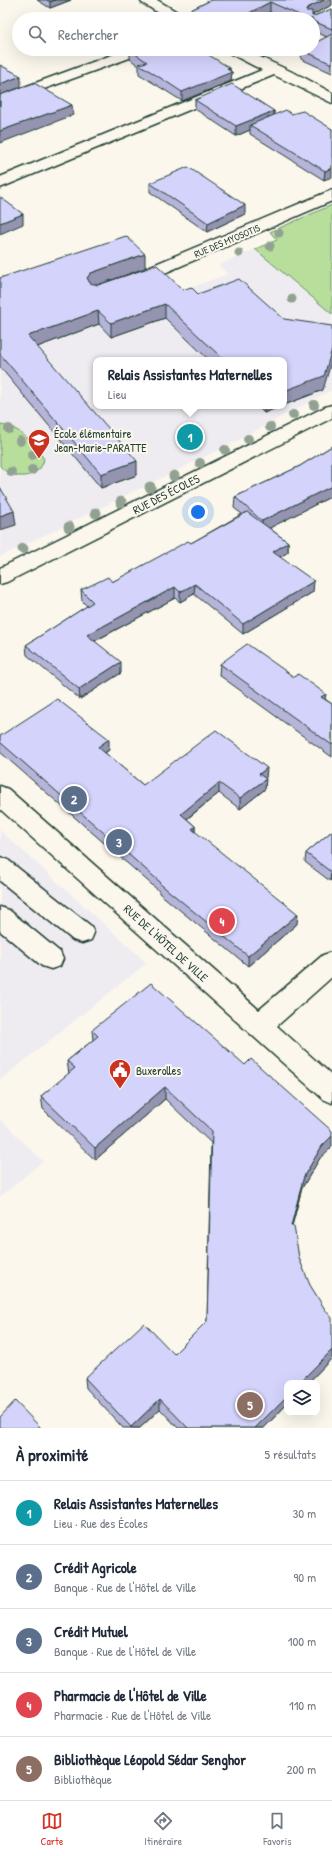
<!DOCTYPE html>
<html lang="fr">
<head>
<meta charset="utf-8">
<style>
	:root { --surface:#fff; --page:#f6f6f7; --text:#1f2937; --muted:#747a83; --line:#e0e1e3; --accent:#d93025 }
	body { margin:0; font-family:"Patrick Hand",sans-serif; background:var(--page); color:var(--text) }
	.controls { position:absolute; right:12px; bottom:12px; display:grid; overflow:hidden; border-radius:8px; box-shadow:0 4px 16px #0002 }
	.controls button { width:36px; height:36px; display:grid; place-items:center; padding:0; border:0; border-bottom:1px solid var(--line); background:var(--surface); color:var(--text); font:20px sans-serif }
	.you { position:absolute; left:198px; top:512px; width:14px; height:14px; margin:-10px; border:3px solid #fff; border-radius:50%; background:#1a73e8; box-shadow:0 0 0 6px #1a73e833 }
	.badge { display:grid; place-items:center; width:26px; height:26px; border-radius:50%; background:var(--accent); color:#fff; font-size:13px; font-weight:700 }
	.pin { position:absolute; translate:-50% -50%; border:2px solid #fff; box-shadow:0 1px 4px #0006 }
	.popup { position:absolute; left:93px; top:357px; width:194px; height:52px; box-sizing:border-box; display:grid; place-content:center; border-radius:8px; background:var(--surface); filter:drop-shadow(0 1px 3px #0005); font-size:13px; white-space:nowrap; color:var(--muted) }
	.popup b { font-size:15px; color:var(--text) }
	.popup::after { content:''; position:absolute; left:50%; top:100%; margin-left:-8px; border:8px solid transparent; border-top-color:var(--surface) }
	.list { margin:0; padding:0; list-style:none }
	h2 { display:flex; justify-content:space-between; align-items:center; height:52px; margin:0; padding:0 16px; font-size:17px }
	h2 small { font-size:13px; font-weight:400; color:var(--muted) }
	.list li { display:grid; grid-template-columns:26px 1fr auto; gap:12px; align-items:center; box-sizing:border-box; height:64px; padding:0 16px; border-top:1px solid var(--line) }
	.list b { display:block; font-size:15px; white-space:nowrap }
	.list p { margin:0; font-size:13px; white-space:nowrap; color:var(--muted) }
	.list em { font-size:13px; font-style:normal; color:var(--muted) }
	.icon { flex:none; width:22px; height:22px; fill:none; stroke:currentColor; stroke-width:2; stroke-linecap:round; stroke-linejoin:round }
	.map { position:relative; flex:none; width:332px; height:1428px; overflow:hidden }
	.search { position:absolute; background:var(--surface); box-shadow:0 4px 16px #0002; left:12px; right:12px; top:12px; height:44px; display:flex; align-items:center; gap:10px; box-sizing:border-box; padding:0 14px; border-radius:22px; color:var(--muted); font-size:15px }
	.sheet { height:372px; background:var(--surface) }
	nav { display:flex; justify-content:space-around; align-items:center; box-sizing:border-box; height:56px; border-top:1px solid var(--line); background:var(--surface); font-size:11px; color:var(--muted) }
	nav a { display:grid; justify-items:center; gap:2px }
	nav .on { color:var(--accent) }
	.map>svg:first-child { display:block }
	.built { fill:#efecf1; fill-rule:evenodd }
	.green { fill:#b7df9b; stroke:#6b8e68 }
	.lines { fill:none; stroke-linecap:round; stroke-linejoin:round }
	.minor-casing { stroke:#1f3d34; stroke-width:3 }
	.minor { fill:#fbf7ec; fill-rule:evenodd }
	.tree { fill:#92a292 }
	.wall { fill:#b6b5d9; stroke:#1f3d34 }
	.shaded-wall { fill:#9494b0; stroke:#1f3d34 }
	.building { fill:#d4d3fc; stroke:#1f3d34 }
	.labels { text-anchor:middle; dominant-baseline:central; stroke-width:4; stroke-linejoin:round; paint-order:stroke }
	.far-street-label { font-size:10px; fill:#1f3d34; stroke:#fbf7ec }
	.poi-label { font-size:12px; fill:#1f3d34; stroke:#fbf7ec; text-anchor:start }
	.street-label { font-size:12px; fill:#1f3d34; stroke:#fbf7ec }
</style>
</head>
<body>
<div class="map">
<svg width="332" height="1428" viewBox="0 0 332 1428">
	<rect width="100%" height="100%" fill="#fbf7ec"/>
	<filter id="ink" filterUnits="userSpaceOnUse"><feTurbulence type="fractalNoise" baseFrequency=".025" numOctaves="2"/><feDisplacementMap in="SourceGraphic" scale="8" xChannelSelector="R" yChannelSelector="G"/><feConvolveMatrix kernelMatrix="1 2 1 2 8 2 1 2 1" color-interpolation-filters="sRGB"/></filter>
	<g filter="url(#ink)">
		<g class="built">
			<path d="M255 249 332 314V390L229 445 0 557V292L91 285 173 294 228 274 219 265ZM96 360H284V406H96Z"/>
			<path d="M0 830 147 963 0 1080Z"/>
			<path d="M0 1119 43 1161 0 1197Z"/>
		</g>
		<g class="green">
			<path d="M332 205V314L255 249 277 240 270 232Z"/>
			<path d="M0 425C20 426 34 444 44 459 40 480 12 481 0 466Z"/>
		</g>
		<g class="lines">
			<g class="minor-casing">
				<g id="minor">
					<path d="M140 0H157L184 16 186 19H169L142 3Z"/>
					<path d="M128 49H148L146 52 0 105V96Z"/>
					<path d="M225 49H243L305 78 332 93V103L274 75 0 188V177L262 70 227 52Z"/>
					<path d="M332 190V201L139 284 133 285 127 284 124 280 127 276Z"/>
					<path d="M332 405V418L7 582 0 584V568L325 407Z"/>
					<path d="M0 786 8 789 259 1010 323 955 332 952V977L277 1026 332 1075V1103L323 1099 0 809Z"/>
					<path d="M0 857 8 860 91 926 94 933 91 940 82 943 73 940 0 881Z"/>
					<path d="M0 907 9 910 60 952 63 959 60 966 51 969 42 966 0 931Z"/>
				</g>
			</g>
			<use href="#minor" class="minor"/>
		</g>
		<g class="tree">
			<circle cx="279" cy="233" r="4.5"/>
			<circle cx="270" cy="246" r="4.5"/>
			<circle cx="239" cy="253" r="4.5"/>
			<circle cx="292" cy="299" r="4.5"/>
			<circle cx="314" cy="405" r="5"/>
			<circle cx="293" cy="415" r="5"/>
			<circle cx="270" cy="427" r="5"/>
			<circle cx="9" cy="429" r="5"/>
			<circle cx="248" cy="439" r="5"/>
			<circle cx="20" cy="441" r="5"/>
			<circle cx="225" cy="450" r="5"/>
			<circle cx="32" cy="455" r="5"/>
			<circle cx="200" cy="463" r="5"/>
			<circle cx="32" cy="470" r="5"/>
			<circle cx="11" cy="472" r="5"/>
			<circle cx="174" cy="476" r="5.5"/>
			<circle cx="150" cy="487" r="5.5"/>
			<circle cx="121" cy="502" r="5.5"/>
			<circle cx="96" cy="513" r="5.5"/>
			<circle cx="69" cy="527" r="5.5"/>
			<circle cx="23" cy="549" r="5.5"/>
		</g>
		<g class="wall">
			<path d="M37 0H71L50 8Z"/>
			<path d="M211 0 332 5 312 15V16H314L332 9V73L301 59 302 50 327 37 313 31V19H287L270 12 256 19H185V13Z"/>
			<path d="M130 50 230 68V71L232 72 231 81 182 101 139 74V66L130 59Z"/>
			<path d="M195 100 274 111V115L291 114 332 129 324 180 250 134V130L236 136 195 109Z"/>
			<path d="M150 183 245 214 207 232 150 192Z"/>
			<path d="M145 268 97 285 183 290 198 294 323 390 284 405V360H209L165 318 111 337 99 324 37 347 137 475 101 488 0 367V278Z"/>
			<path d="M257 406H281L264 413Z"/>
			<path d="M332 446V496L269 528 288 542V552L280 557 313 592 243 634 194 594 180 602 175 598 95 641 121 673 80 699 27 655 26 645 87 606 82 601 81 590 112 582 191 543 242 514 234 508 235 497 300 466Z"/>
			<path d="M220 664 325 699 332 704V757L219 675Z"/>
			<path d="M0 736 109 750 105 753 143 785 266 778H265V789L240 809 219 793 187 819 195 826V832L297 924 248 966 159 893V891L0 752Z"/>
			<path d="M332 831V879L330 881 305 862 306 853Z"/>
			<path d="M92 1030 320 1158 302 1188 292 1226 299 1258 332 1358 308 1383H287V1404L264 1428H178L160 1409 140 1428H123L86 1388 85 1378 174 1354 207 1322 211 1143 165 1099 95 1160 43 1109 41 1096 69 1074 67 1061 93 1040Z"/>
		</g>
		<g class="shaded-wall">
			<path d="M55 0H71L50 8V2Z"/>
			<path d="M324 0H332V5L306 18V19L307 8Z"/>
			<path d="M270 2V12L256 19H238Z"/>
			<path d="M118 49H124L118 51Z"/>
			<path d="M230 68V72H232L231 81 182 101V92Z"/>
			<path d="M21 76V87L0 95V84Z"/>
			<path d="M72 105 73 115 0 143V131Z"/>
			<path d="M274 111V121L250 125V130L236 136V126Z"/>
			<path d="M332 168V177L324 180 325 171Z"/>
			<path d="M245 205V214L207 232 208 223Z"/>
			<path d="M23 214V224L0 234V223Z"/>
			<path d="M145 254V268L92 287 87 278 91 273Z"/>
			<path d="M165 304V318L111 337V323Z"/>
			<path d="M98 311 99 324 29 350 28 336Z"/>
			<path d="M332 349V359L323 390 284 405V391Z"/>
			<path d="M264 406H281L264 413Z"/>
			<path d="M137 461V475L101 488V474Z"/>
			<path d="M332 486V496L262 532V521Z"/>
			<path d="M14 511 16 525 0 530V516Z"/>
			<path d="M288 542V552L272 562 273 552Z"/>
			<path d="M314 581 313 592 243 634V624Z"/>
			<path d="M195 584 194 594 180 602V592Z"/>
			<path d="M175 587V598L87 645V635Z"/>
			<path d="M121 662V673L80 699 79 689Z"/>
			<path d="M326 694 324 705 321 697Z"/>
			<path d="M109 739V750L98 757V747Z"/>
			<path d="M267 768 266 778 258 784 259 774Z"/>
			<path d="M266 779 265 789 240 809V798Z"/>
			<path d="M219 783V793L180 824 181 814Z"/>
			<path d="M195 826V837L192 829Z"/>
			<path d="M332 871V879L330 881 331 872Z"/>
			<path d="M298 914 297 924 248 966V956Z"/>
			<path d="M165 1087V1099L95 1160V1148Z"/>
			<path d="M332 1136V1147L320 1158 302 1188 289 1237 291 1226 304 1176 322 1146Z"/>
			<path d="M332 1350V1358L308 1383H299Z"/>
			<path d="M287 1396V1404L264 1428H255Z"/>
			<path d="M160 1399V1409L140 1428H131V1427Z"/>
		</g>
		<g class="building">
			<path d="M47 0H55L50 2Z"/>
			<path d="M211 0H324L307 8 306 11H312V16H314L332 9V29L313 21V19H308L270 2 238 19H201L185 13Z"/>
			<path d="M332 34V64L302 50 304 49H313V44Z"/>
			<path d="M133 49H199L230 68 227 69 232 72 182 92 139 64 147 62 130 50Z"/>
			<path d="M0 65 21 76 0 84Z"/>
			<path d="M34 83 72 105 0 131V95Z"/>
			<path d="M232 84 274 111 236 126 195 100Z"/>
			<path d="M286 110 291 114 303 111 332 129V168L325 171 250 125Z"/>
			<path d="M188 167 245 205 208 223 150 183Z"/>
			<path d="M0 197 23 214 0 223Z"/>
			<path d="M126 236 145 254 91 273 87 278 90 283 98 285 157 265 183 290 191 287 198 294 239 279 284 319 332 326V349L324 376 284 391V360H224L165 304 111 323 98 311 28 336 137 461 101 474 0 354V278Z"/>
			<path d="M332 446V486L262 521 235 497 300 466Z"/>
			<path d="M0 487 14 511 0 516Z"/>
			<path d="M247 512 288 542 273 552 314 581 243 624 195 584 180 592 175 587 87 635 121 662 79 689 26 645 93 602 81 590 108 577 112 582 188 541 191 543Z"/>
			<path d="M247 644 294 677 298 674 326 694 321 697 332 704V745L220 664Z"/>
			<path d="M57 699 109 739 98 747 143 785 216 730 267 768 259 774 266 779 240 798 219 783 181 814 195 826 192 829 298 914 248 956 159 883 160 882 0 742V736Z"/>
			<path d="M332 831V871L331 872 306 853Z"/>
			<path d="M151 983 245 1065 251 1059 332 1131V1136L322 1146 304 1176 291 1226H294L299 1258 310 1285 326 1311 332 1318V1350L299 1383H287V1396L255 1428H188L160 1399 131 1427 85 1378 144 1323 174 1354 207 1321 212 1131 165 1087 95 1148 41 1096 75 1068 67 1061 98 1036 92 1030Z"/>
			<path d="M15 1401 41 1428H0V1417Z"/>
		</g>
	</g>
	<defs>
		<g id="school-pin" transform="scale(1.15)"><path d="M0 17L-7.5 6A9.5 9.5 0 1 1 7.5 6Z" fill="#c8321e" stroke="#fbf7ec"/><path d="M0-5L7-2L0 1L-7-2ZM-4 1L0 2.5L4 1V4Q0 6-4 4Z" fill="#fff"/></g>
		<g id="civic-pin" transform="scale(1.15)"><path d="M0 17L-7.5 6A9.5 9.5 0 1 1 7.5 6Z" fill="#c8321e" stroke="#fbf7ec"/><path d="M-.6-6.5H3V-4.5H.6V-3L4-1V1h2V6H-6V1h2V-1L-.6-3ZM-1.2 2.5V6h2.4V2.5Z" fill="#fff"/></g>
	</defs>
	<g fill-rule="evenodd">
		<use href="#school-pin" x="39" y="440"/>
		<use href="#civic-pin" x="120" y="1070"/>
	</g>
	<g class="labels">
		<g class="far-street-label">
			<text transform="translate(227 241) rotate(-23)">RUE DES MYOSOTIS</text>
		</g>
		<g class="poi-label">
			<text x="54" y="433">École élémentaire<tspan x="54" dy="14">Jean-Marie-PARATTE</tspan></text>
			<text x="136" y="1070">Buxerolles</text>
		</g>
		<g class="street-label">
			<text transform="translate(166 494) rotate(-27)">RUE DES ÉCOLES</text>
			<text transform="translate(166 943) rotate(42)">RUE DE L'HÔTEL DE VILLE</text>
		</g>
	</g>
</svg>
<div class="controls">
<button><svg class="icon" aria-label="layers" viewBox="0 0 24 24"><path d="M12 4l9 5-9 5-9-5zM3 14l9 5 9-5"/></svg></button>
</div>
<div class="you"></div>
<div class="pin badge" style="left:190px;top:437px;background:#0f9aa8">1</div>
<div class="popup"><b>Relais Assistantes Maternelles</b>Lieu</div>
<div class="pin badge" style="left:74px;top:799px;background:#5c6f8a">2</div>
<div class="pin badge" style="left:119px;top:842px;background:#5c6f8a">3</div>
<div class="pin badge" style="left:222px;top:921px;background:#e0444e">4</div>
<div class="pin badge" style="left:250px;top:1405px;background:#8d6e63">5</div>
<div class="search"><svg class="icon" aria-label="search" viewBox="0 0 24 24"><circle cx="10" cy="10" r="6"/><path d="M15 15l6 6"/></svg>Rechercher</div>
</div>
<section class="sheet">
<h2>À proximité<small>5 résultats</small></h2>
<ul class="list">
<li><span class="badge" style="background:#0f9aa8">1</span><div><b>Relais Assistantes Maternelles</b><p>Lieu · Rue des Écoles</p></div><em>30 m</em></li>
<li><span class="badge" style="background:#5c6f8a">2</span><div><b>Crédit Agricole</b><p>Banque · Rue de l'Hôtel de Ville</p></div><em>90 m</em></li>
<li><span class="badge" style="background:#5c6f8a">3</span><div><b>Crédit Mutuel</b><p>Banque · Rue de l'Hôtel de Ville</p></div><em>100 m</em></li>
<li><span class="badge" style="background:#e0444e">4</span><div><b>Pharmacie de l'Hôtel de Ville</b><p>Pharmacie · Rue de l'Hôtel de Ville</p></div><em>110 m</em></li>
<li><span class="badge" style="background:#8d6e63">5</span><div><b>Bibliothèque Léopold Sédar Senghor</b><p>Bibliothèque</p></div><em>200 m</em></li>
</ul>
</section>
<nav>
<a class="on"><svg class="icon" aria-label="map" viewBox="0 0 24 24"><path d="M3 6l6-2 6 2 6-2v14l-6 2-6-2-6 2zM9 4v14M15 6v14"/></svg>Carte</a>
<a><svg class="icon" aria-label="directions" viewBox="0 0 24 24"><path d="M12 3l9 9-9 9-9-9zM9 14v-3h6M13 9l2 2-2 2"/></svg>Itinéraire</a>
<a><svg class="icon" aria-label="saved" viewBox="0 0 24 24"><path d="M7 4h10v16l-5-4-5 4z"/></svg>Favoris</a>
</nav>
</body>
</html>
